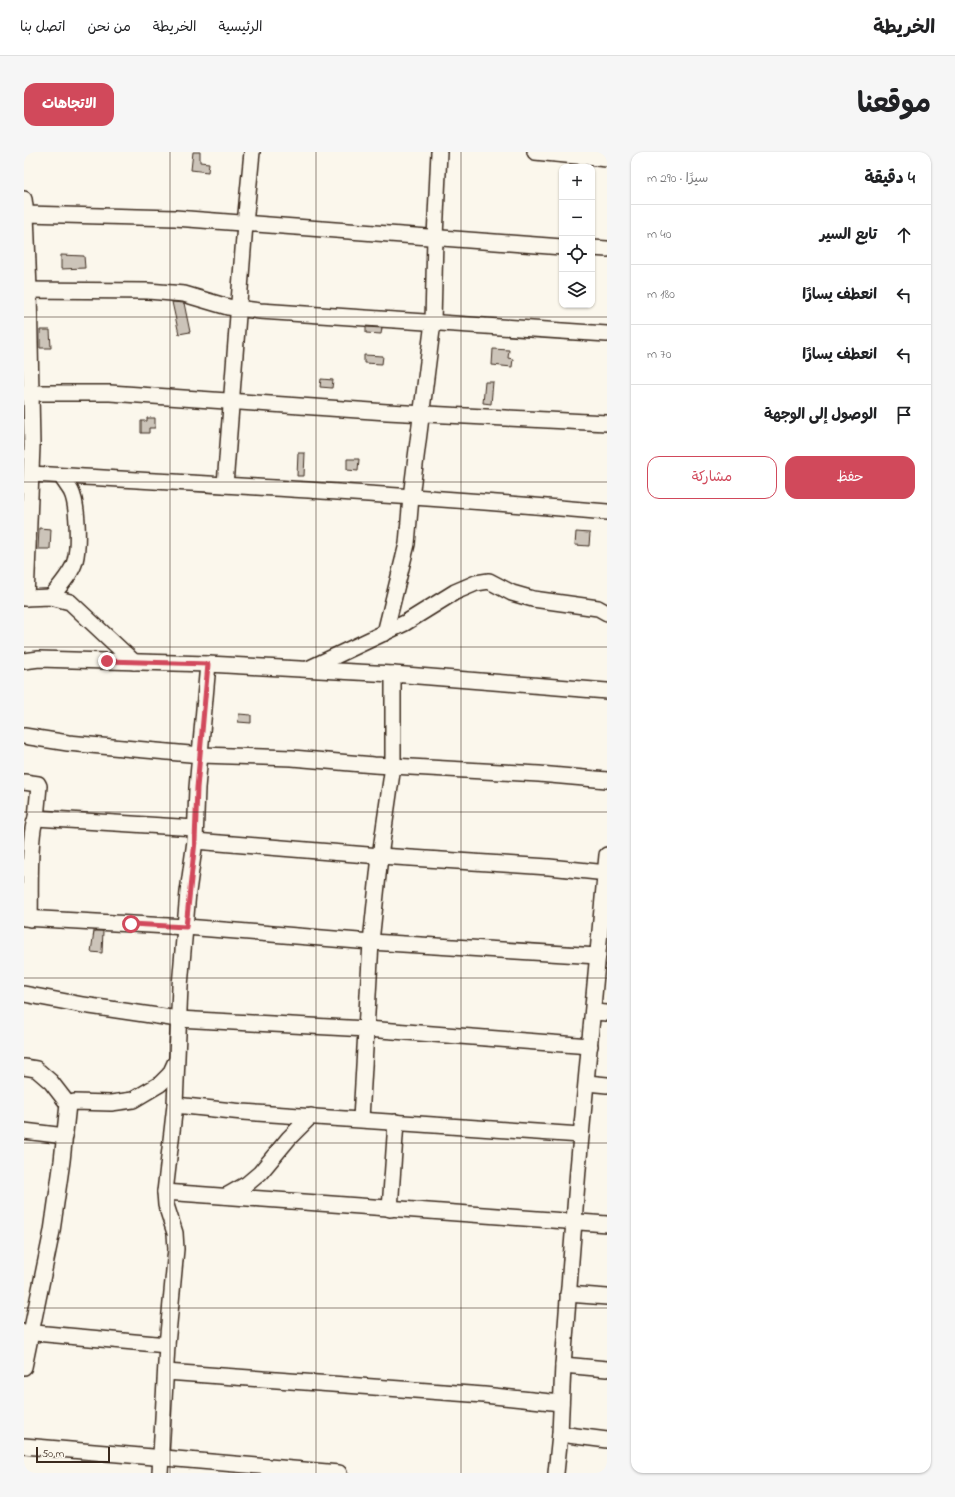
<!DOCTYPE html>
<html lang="ar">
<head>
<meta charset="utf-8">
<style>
	:root { --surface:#fff; --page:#f6f6f6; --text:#202124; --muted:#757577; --line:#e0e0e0; --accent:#d1495b }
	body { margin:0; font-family:"Indie Flower","Playpen Sans Arabic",sans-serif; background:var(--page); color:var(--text); direction:rtl }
	.controls { position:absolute; right:12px; top:12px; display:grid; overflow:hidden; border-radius:8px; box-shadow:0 1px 3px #0004 }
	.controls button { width:36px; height:36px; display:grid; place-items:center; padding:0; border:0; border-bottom:1px solid var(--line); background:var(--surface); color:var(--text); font:20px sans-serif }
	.scale { position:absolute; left:12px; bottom:10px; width:74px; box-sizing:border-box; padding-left:4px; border:2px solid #3b2a1e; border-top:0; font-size:11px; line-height:14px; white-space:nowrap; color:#3b2a1e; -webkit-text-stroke:3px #fbf7ec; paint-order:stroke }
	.stop { position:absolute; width:12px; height:12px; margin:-9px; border:3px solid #d1495b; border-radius:50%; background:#fff }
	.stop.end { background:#d1495b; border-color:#fff; box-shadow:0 1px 4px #0008 }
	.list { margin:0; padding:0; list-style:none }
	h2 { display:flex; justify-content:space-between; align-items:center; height:52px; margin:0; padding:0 16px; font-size:17px }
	h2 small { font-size:13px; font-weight:400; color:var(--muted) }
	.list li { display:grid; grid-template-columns:26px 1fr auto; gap:12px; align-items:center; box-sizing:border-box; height:60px; padding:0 16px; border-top:1px solid var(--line) }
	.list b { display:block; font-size:15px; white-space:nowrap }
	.list em { font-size:13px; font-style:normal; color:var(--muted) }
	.actions { display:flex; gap:8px; padding:12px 16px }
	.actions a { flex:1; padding:9px 0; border:1px solid var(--accent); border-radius:12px; text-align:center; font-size:14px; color:var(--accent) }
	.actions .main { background:var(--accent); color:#fff }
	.icon { flex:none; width:22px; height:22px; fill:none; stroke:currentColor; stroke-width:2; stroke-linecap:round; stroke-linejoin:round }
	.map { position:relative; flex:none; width:583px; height:1321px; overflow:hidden; direction:ltr; border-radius:12px }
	header { display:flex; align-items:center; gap:24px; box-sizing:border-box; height:56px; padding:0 20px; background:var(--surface); border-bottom:1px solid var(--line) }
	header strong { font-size:19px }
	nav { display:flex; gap:22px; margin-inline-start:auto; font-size:14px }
	.intro { display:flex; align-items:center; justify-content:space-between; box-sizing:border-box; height:96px; padding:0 24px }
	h1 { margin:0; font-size:28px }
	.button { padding:10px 18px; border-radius:12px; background:var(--accent); color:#fff; font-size:14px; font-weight:700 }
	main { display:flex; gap:24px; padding:0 24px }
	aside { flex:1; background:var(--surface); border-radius:12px; box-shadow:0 1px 3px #0004 }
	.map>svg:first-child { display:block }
	.building { fill:#ccc4b9; stroke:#3b2a1e }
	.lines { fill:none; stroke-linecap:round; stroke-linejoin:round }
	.minor-casing { stroke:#3b2a1e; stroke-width:18 }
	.minor { stroke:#fbf7ec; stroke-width:15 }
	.route { stroke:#d1495b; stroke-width:5 }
	.grid { fill:none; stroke:#3b2a1e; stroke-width:1; stroke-opacity:0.55 }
</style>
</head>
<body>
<header>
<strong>الخريطة</strong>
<nav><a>الرئيسية</a><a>الخريطة</a><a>من نحن</a><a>اتصل بنا</a></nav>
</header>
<div class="intro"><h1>موقعنا</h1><a class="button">الاتجاهات</a></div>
<main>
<aside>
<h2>4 دقيقة<small>سيرًا · 290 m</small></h2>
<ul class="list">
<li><svg class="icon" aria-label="ahead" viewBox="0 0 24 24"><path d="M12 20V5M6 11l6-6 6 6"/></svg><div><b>تابع السير</b></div><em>40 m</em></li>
<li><svg class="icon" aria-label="left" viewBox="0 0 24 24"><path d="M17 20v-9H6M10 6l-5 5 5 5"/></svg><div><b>انعطف يسارًا</b></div><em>180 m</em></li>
<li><svg class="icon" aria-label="left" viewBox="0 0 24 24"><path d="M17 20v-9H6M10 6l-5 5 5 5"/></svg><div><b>انعطف يسارًا</b></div><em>70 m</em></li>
<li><svg class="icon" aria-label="arrive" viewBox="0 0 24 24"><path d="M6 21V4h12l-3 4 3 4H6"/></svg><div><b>الوصول إلى الوجهة</b></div></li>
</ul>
<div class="actions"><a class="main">حفظ</a><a>مشاركة</a></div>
</aside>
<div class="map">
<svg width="583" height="1321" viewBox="0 0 583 1321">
	<rect width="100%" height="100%" fill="#fbf7ec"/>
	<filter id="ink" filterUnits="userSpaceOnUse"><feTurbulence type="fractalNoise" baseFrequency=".025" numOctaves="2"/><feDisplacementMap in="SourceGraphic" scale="8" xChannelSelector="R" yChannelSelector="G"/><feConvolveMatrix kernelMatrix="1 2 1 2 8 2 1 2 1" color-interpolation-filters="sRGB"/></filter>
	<g filter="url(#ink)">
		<g class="building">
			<path d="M169 0H176V10L185 11 184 20 167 18Z"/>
			<path d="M37 103 60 104 61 116 37 117Z"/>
			<path d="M148 150 160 151 166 180 155 182Z"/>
			<path d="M342 175 358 176 357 182 342 181Z"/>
			<path d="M16 178H26L27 196H16Z"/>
			<path d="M469 197 485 198 484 206 489 207 488 215 468 213Z"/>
			<path d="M340 203 359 204 358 212 340 211Z"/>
			<path d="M297 227 309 228 308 236 296 235Z"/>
			<path d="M461 230H469L467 252 459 251Z"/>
			<path d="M123 266H131V276H125V281H117V269H123Z"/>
			<path d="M274 301H281L280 324H273Z"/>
			<path d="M323 307H335L334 319 323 318Z"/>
			<path d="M15 376 27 377 26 397H14Z"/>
			<path d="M552 380 566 381 565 394 551 393Z"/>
			<path d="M215 562 227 563V571L214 570Z"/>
			<path d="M70 779H79L78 801 67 800Z"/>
		</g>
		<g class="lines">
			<g class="minor-casing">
				<g id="minor">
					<path d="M511 0 583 7"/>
					<path d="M0 47 2 62 151 66 538 95"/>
					<path d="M568 96 583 97"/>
					<path d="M0 138 124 139 160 142 204 155 236 159 583 182"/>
					<path d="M0 241H86L363 260 583 271"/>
					<path d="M8 322C199 333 391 343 583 360"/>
					<path d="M201 333 221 72 228 0"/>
					<path d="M27 445C35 435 48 421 51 409 55 394 54 352 47 339 44 334 40 329 37 324"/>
					<path d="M0 446 27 445 46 450 110 510"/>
					<path d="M2 446 8 294 5 138 2 62"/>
					<path d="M361 481 383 392 387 345 409 170 411 85 415 0"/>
					<path d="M0 509 15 507 184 512 369 522 583 539"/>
					<path d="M284 517 381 471 431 440 452 431 465 429 488 441 509 447 574 456 583 461"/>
					<path d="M0 584 44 591 177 603 268 606 350 613 515 622 583 628"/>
					<path d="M0 630 14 632 15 634 12 666C4 683 7 744 6 767"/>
					<path d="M12 666 171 676"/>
					<path d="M171 689 356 704 525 715 583 721"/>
					<path d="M0 766 162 775 347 790 574 804"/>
					<path d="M0 842 59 853 154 867 343 877 566 894"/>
					<path d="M569 860 583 861"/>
					<path d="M0 915 12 917 27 930 44 952"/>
					<path d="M563 931 583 933"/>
					<path d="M151 953 219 960 557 983"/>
					<path d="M337 967 347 790 356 704 369 614V522"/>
					<path d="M0 979 41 984"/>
					<path d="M141 1040 583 1072"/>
					<path d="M202 1044 223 1032 236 1021 265 986 287 964"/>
					<path d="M366 1057 372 970"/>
					<path d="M544 1142 583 1145"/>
					<path d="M0 1180 143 1193"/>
					<path d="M539 1213 583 1217"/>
					<path d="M0 1215 28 1079 38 1009 44 952 50 950 87 951 109 948 136 932 146 922 151 911"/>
					<path d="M142 1220 460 1243 537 1251"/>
					<path d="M536 1282 583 1288"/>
					<path d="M0 1294 315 1321"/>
					<path d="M136 1321 143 1193 152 1097 151 1081 142 1053 141 1040 151 953 156 834 164 740 171 689 173 636 184 512"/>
					<path d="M532 1321 536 1282 539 1213 554 1017 583 703"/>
				</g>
			</g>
			<use href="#minor" class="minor"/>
		</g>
	</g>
	<g class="lines" filter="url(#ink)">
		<path class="route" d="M83 509 184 512 173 636 171 689 162 775 107 772"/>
	</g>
	<path class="grid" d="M146 0V1321M292 0V1321M437 0V1321M0 165H583M0 330H583M0 495H583M0 660H583M0 826H583M0 991H583M0 1156H583"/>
</svg>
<div class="controls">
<button>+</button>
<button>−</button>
<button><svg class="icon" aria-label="locate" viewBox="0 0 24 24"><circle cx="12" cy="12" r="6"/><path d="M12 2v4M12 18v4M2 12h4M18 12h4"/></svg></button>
<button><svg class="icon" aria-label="layers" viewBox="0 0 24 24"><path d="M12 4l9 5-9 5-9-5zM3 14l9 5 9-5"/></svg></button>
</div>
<div class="scale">50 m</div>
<div class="stop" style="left:107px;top:772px"></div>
<div class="stop end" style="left:83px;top:509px"></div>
</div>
</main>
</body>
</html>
